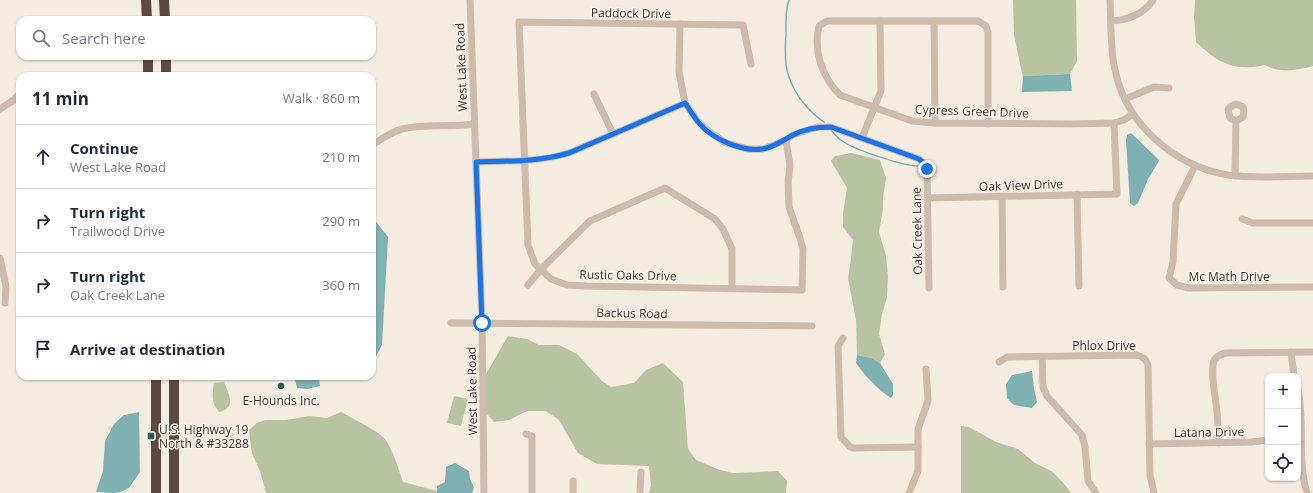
<!DOCTYPE html>
<html lang="en">
<head>
<meta charset="utf-8">
<style>
	:root { --surface:#fff; --page:#f2f2f3; --text:#1f2937; --muted:#747a83; --line:#e0e1e3 }
	body { margin:0; font-family:"Open Sans",sans-serif; background:var(--page); color:var(--text) }
	.controls { position:absolute; right:12px; bottom:12px; display:grid; overflow:hidden; border-radius:8px; box-shadow:0 1px 3px #0004 }
	.controls button { width:36px; height:36px; display:grid; place-items:center; padding:0; border:0; border-bottom:1px solid var(--line); background:var(--surface); color:var(--text); font:20px sans-serif }
	.stop { position:absolute; width:12px; height:12px; margin:-9px; border:3px solid #1a73e8; border-radius:50%; background:#fff }
	.stop.end { background:#1a73e8; border-color:#fff; box-shadow:0 1px 4px #0008 }
	.list { margin:0; padding:0; list-style:none }
	h2 { display:flex; justify-content:space-between; align-items:center; height:52px; margin:0; padding:0 16px; font-size:17px }
	h2 small { font-size:13px; font-weight:400; color:var(--muted) }
	.list li { display:grid; grid-template-columns:26px 1fr auto; gap:12px; align-items:center; box-sizing:border-box; height:64px; padding:0 16px; border-top:1px solid var(--line) }
	.list b { display:block; font-size:15px; white-space:nowrap }
	.list p { margin:0; font-size:13px; white-space:nowrap; color:var(--muted) }
	.list em { font-size:13px; font-style:normal; color:var(--muted) }
	.icon { flex:none; width:22px; height:22px; fill:none; stroke:currentColor; stroke-width:2; stroke-linecap:round; stroke-linejoin:round }
	.map { position:relative; flex:none; width:1313px; height:493px; overflow:hidden }
	.search { position:absolute; background:var(--surface); box-shadow:0 1px 3px #0004; left:16px; top:16px; width:360px; height:44px; display:flex; align-items:center; gap:10px; box-sizing:border-box; padding:0 14px; border-radius:12px; color:var(--muted); font-size:15px }
	.panel { position:absolute; background:var(--surface); box-shadow:0 1px 3px #0004; left:16px; top:72px; width:360px; height:308px; border-radius:12px }
	.map>svg:first-child { display:block }
	.green { fill:#b8c4a0 }
	.water { fill:#7fb0b2 }
	.lines { fill:none; stroke-linecap:round; stroke-linejoin:round }
	.stream { stroke:#7fb0b2; stroke-width:1.5 }
	.minor { stroke:#cdbbac; stroke-width:7 }
	.highway { stroke:#5c4a42; stroke-width:10 }
	.route { stroke:#1a73e8; stroke-width:5 }
	.poi-dot { fill:#1f5a5e; stroke:#fbf5ee; stroke-width:1.5 }
	.labels { text-anchor:middle; dominant-baseline:central; stroke-width:3; stroke-linejoin:round; paint-order:stroke }
	.street-label { font-size:12px; fill:#3b302b; stroke:#fbf5ee }
	.poi-label { font-size:12px; fill:#3b302b; stroke:#fbf5ee }
</style>
</head>
<body>
<div class="map">
<svg width="1313" height="493" viewBox="0 0 1313 493">
	<rect width="100%" height="100%" fill="#f4ebe1"/>
	<g class="green">
		<path d="M1013 0H1076L1077 61 1070 74 1023 76V78L1014 35Z"/>
		<path d="M1195 0H1313V66C1297 70 1280 74 1265 65 1234 72 1218 63 1196 42L1194 17Z"/>
		<path d="M851 153 880 160 886 178 883 198V209L879 232 886 256 888 276 887 298 882 314 879 334 885 354 880 363 871 358 857 355 856 320 848 278 851 259 853 240 843 227V213L847 188 831 161 835 156Z"/>
		<path d="M508 336 527 339 539 345H559L577 354 602 381 611 387 634 383 646 370 663 363 683 382 688 449 696 460 720 470 734 473 778 471 787 481 786 493H649L651 485 649 466 597 464 578 453 559 420 546 411H527L509 420 494 422 486 413 485 376Z"/>
		<path d="M224 382C229 394 237 408 219 412 211 403 212 394 214 383Z"/>
		<path d="M454 396 468 399 461 426 447 423Z"/>
		<path d="M341 412C353 419 375 429 384 438 393 449 398 468 403 482L437 491V493H266L260 471 252 454 249 430 257 423 265 420H286L309 416 327 418Z"/>
		<path d="M961 426 969 427 996 442 1018 449 1035 463 1053 472 1066 486 1071 493H961Z"/>
	</g>
	<g class="water">
		<path d="M1070 74 1072 91 1022 92 1023 76Z"/>
		<path d="M1131 133 1158 159 1159 161 1148 179 1138 203 1134 206 1130 203 1126 140 1127 135Z"/>
		<path d="M372 219H374L388 237 382 345 375 358H372Z"/>
		<path d="M857 355 871 358 880 363 893 384V395L891 398C876 388 866 377 856 363Z"/>
		<path d="M1032 371 1034 389 1037 402 1032 408 1014 405 1007 398 1006 384 1012 375Z"/>
		<path d="M294 376H316L319 377 320 386 307 389 297 388Z"/>
		<path d="M139 412 140 472 129 488 120 492 114 493 96 492 103 471 105 441 114 424 124 415Z"/>
		<path d="M455 463 469 471 470 479 474 488 472 493H437V486L445 482 446 467Z"/>
	</g>
	<g class="lines">
		<g class="stream">
			<path d="M789 0C785 11 786 23 786 34 785 47 784 64 789 77 795 95 809 112 824 122"/>
			<path d="M832 131C835 134 837 138 841 140 852 149 903 166 918 166"/>
		</g>
		<g class="minor">
			<path d="M470 0 482 323 484 493"/>
			<path d="M1110 0C1111 23 1110 47 1115 70 1126 124 1174 166 1228 175 1256 179 1285 176 1313 176"/>
			<path d="M934 21 935 123"/>
			<path d="M1111 21C1128 20 1143 15 1153 0"/>
			<path d="M680 24 679 72 685 103 700 124 711 133 726 143 748 149H763L786 140 793 135 817 127H831L919 159 925 164 927 169 929 288"/>
			<path d="M751 64 743 25 519 22 528 245 535 264 551 279 567 285 586 286 802 290 803 249 800 238 789 207 788 182 790 166 786 140"/>
			<path d="M594 94 613 134"/>
			<path d="M1125 99 1154 87 1169 88"/>
			<path d="M0 109 14 100 20 93"/>
			<path d="M988 124V32L986 26 978 21H827L819 26C813 51 822 77 840 95L912 121 935 123 1072 124 1114 123 1124 120 1133 114"/>
			<path d="M862 138 881 91 880 21"/>
			<path d="M372 145C382 139 391 132 402 129 426 123 451 128 474 124"/>
			<path d="M476 162C508 161 538 162 569 153L685 103"/>
			<path d="M1195 166 1176 204 1173 262 1169 278 1177 285 1188 288 1313 287"/>
			<path d="M1235 176 1236 121 1243 117 1244 111 1243 107 1236 104 1230 107 1228 110 1230 118 1236 121"/>
			<path d="M1077 194 1079 286"/>
			<path d="M1002 197 1003 287"/>
			<path d="M927 198 1117 194 1114 123"/>
			<path d="M1242 219 1253 223H1313"/>
			<path d="M0 258 6 286 5 303"/>
			<path d="M528 285 541 269 590 221 665 188 715 219 723 229 732 249V288"/>
			<path d="M451 323 812 326"/>
			<path d="M843 338 838 346 841 437 850 447 853 448 918 447"/>
			<path d="M1291 352 1294 376"/>
			<path d="M1042 357 1043 387 1047 396 1082 435 1085 447 1088 481 1096 493"/>
			<path d="M999 362 1007 357 1137 355C1144 357 1146 359 1148 365L1150 475 1154 493"/>
			<path d="M1298 390C1305 424 1297 460 1307 493"/>
			<path d="M526 434 532 436V493"/>
			<path d="M1219 443C1218 432 1218 422 1217 411 1216 400 1209 368 1215 359 1218 355 1222 354 1226 353L1313 352"/>
			<path d="M1149 444 1251 442 1268 440"/>
			<path d="M573 481V493"/>
			<path d="M640 493 641 472"/>
			<path d="M909 493 918 471V429L928 401 926 369"/>
		</g>
		<g class="highway">
			<path d="M146 0 147 20"/>
			<path d="M164 0 165 20"/>
			<path d="M148 56V76"/>
			<path d="M166 56V76"/>
			<path d="M174 376V493"/>
			<path d="M156 493V376"/>
		</g>
	</g>
	<g class="lines">
		<path class="route" d="M482 323 476 162C508 161 538 162 569 153L685 103C690 110 694 117 699 123 712 139 742 152 762 149 773 148 783 140 793 135 804 129 819 127 831 127L919 159 925 164 927 169"/>
	</g>
	<g class="poi-dot">
		<circle cx="281" cy="386" r="4"/>
		<rect x="147" y="432" width="8" height="8" rx="2"/>
	</g>
	<g class="labels">
		<g class="street-label">
			<text transform="translate(631 13) rotate(1)">Paddock Drive</text>
			<text transform="translate(461 67) rotate(-92)">West Lake Road</text>
			<text transform="translate(972 111) rotate(2)">Cypress Green Drive</text>
			<text transform="translate(1021 185) rotate(-2)">Oak View Drive</text>
			<text transform="translate(917 231) rotate(-91)">Oak Creek Lane</text>
			<text transform="translate(628 275) rotate(1)">Rustic Oaks Drive</text>
			<text x="1229" y="276">Mc Math Drive</text>
			<text transform="translate(632 313) rotate(1)">Backus Road</text>
			<text x="1104" y="345">Phlox Drive</text>
			<text transform="translate(472 391) rotate(-91)">West Lake Road</text>
			<text transform="translate(1209 432) rotate(-1)">Latana Drive</text>
		</g>
		<g class="poi-label">
			<text x="281" y="400">E-Hounds Inc.</text>
			<text x="159" y="429" text-anchor="start">U.S. Highway 19<tspan x="159" dy="14">North &amp; #33288</tspan></text>
		</g>
	</g>
</svg>
<div class="controls">
<button>+</button>
<button>−</button>
<button><svg class="icon" aria-label="locate" viewBox="0 0 24 24"><circle cx="12" cy="12" r="6"/><path d="M12 2v4M12 18v4M2 12h4M18 12h4"/></svg></button>
</div>
<div class="stop" style="left:482px;top:323px"></div>
<div class="stop end" style="left:927px;top:169px"></div>
<div class="search"><svg class="icon" aria-label="search" viewBox="0 0 24 24"><circle cx="10" cy="10" r="6"/><path d="M15 15l6 6"/></svg>Search here</div>
<section class="panel">
<h2>11 min<small>Walk · 860 m</small></h2>
<ul class="list">
<li><svg class="icon" aria-label="ahead" viewBox="0 0 24 24"><path d="M12 20V5M6 11l6-6 6 6"/></svg><div><b>Continue</b><p>West Lake Road</p></div><em>210 m</em></li>
<li><svg class="icon" aria-label="right" viewBox="0 0 24 24"><path d="M7 20v-9h11M14 6l5 5-5 5"/></svg><div><b>Turn right</b><p>Trailwood Drive</p></div><em>290 m</em></li>
<li><svg class="icon" aria-label="right" viewBox="0 0 24 24"><path d="M7 20v-9h11M14 6l5 5-5 5"/></svg><div><b>Turn right</b><p>Oak Creek Lane</p></div><em>360 m</em></li>
<li><svg class="icon" aria-label="arrive" viewBox="0 0 24 24"><path d="M6 21V4h12l-3 4 3 4H6"/></svg><div><b>Arrive at destination</b></div></li>
</ul>
</section>
</div>
</body>
</html>
